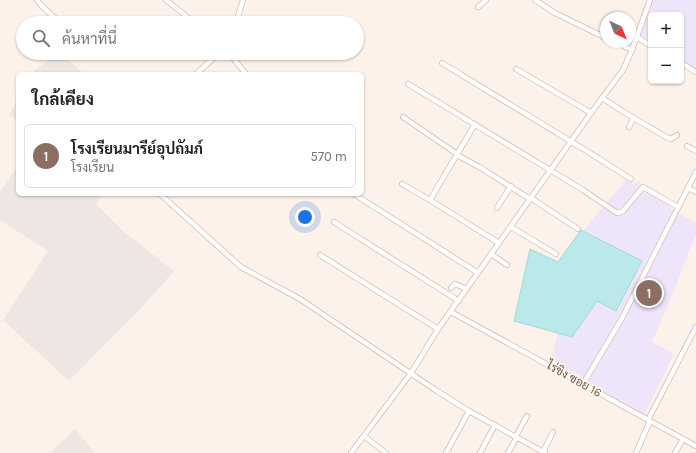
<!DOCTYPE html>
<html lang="th">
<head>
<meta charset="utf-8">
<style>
	:root { --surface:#fff; --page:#f2f2f2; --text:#222; --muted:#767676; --line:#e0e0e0; --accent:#111827 }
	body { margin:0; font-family:Karla,Sarabun,sans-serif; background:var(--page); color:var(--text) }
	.controls { position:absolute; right:12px; top:12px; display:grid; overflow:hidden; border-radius:6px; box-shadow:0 1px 3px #0004 }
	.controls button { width:36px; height:36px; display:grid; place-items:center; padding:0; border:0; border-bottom:1px solid var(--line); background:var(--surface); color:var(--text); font:20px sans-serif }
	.compass { position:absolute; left:600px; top:12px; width:36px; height:36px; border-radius:50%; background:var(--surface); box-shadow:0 1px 3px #0004; rotate:137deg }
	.you { position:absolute; left:305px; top:217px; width:14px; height:14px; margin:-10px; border:3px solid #fff; border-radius:50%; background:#1a73e8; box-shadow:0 0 0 6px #1a73e833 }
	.badge { display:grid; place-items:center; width:26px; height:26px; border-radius:50%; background:var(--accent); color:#fff; font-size:13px; font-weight:700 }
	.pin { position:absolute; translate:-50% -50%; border:2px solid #fff; box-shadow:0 1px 4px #0006 }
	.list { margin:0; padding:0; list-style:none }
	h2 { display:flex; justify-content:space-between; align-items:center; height:52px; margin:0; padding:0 16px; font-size:17px }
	h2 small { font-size:13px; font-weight:400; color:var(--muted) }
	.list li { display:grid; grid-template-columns:26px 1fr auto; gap:12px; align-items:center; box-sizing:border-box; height:64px; margin:0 8px 8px; padding:0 8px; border:1px solid var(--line); border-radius:6px }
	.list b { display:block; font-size:15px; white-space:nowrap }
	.list p { margin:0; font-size:13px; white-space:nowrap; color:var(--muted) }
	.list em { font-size:13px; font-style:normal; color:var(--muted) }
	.icon { flex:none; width:22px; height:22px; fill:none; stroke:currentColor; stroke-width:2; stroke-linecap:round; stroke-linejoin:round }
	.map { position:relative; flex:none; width:696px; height:453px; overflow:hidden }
	.search { position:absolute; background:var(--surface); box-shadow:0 1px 3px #0004; left:16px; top:16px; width:348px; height:44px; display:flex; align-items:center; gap:10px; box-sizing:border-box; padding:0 14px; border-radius:22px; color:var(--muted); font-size:15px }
	.panel { position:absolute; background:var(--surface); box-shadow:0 1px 3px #0004; left:16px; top:72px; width:348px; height:124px; border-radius:6px }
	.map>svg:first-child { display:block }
	.industrial { fill:#eee6e2 }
	.education { fill:#efe5fa }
	.water { fill:#bbe8e8; stroke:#a1dada }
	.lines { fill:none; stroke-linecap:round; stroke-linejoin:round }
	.minor-casing { stroke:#d3bbb0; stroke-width:6 }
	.minor { stroke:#fff; stroke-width:4.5 }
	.labels { text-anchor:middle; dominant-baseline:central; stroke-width:3.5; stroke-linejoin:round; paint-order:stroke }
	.street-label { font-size:12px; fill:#79554b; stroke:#fff7f0 }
</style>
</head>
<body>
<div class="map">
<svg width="696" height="453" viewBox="0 0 696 453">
	<rect width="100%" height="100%" fill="#fdf2e9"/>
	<g class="industrial">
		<path d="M63 55 84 74H33L34 71 52 58Z"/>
		<path d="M18 99V122L9 115Z"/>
		<path d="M18 166V194H102L96 204 124 232 174 271 142 307 69 381 3 320 48 251 0 220V192Z"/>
		<path d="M75 429 95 453H50Z"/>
	</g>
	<g class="education">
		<path d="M646 0H696V69L681 59V15H651V41L636 32V29Z"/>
		<path d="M627 179 634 184 637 181 671 201 669 206 671 209 696 223V234L675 288 652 342 674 354 644 415 550 364 558 333 572 337 597 301 641 261 583 231Z"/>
	</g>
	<path class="water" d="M581 230 642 261 616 311 597 301 572 337 514 321 530 249 558 262Z"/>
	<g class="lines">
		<g class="minor-casing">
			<g id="minor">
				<path d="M37 0 40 4 60 23"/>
				<path d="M166 0 195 23"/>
				<path d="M535 0 555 13 606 38"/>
				<path d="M478 7 486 0"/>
				<path d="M236 23 243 0"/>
				<path d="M637 37 651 46"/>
				<path d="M615 42 632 50"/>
				<path d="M229 53 246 74"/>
				<path d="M442 63 585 150 631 179"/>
				<path d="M681 63 696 72"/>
				<path d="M516 69 591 113"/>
				<path d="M196 74 219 53"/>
				<path d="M408 84 583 190 617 213 623 211 643 187 678 207"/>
				<path d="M602 98 632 117V121L629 127"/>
				<path d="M403 117 457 154"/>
				<path d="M632 117 668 138 671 139 677 135"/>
				<path d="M475 124 430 200 499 243"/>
				<path d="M687 146 696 151"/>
				<path d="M457 155 481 168 530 199"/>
				<path d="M402 184 430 200"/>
				<path d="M688 188 696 192"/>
				<path d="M160 194 241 267 300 299 437 391 469 411 545 453"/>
				<path d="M354 194 478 273"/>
				<path d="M531 198 578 229"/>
				<path d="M497 208 511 186"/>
				<path d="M334 222 459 301"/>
				<path d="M511 227 556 254"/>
				<path d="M491 254 507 265"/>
				<path d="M320 255 438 329"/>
				<path d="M451 288 455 284 467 289"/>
				<path d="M451 312 696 446"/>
				<path d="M583 384 621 320 696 172"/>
				<path d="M648 420 696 327"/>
				<path d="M364 436 386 453"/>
				<path d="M516 436 527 416"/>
				<path d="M543 452 553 432"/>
				<path d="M351 453 411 373 438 329 591 113 623 70 632 50 650 0"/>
				<path d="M446 453 469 411"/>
				<path d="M480 453 495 425"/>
				<path d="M508 453 517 437"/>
				<path d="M636 453 650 421"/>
				<path d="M675 453 683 439"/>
			</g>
		</g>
		<use href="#minor" class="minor"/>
	</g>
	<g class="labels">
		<g class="street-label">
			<text transform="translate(574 379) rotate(29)">ไร่ขิง ซอย 16</text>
		</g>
	</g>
</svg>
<div class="controls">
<button>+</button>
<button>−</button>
</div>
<svg class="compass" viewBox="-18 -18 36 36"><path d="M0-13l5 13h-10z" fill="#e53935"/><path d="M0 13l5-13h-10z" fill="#767676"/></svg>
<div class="you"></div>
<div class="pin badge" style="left:649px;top:293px;background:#8d6e63">1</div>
<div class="search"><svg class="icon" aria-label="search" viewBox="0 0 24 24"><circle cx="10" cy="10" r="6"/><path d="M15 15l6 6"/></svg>ค้นหาที่นี่</div>
<section class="panel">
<h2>ใกล้เคียง<small></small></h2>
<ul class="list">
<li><span class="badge" style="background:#8d6e63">1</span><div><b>โรงเรียนมารีย์อุปถัมภ์</b><p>โรงเรียน</p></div><em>570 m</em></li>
</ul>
</section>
</div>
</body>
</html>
